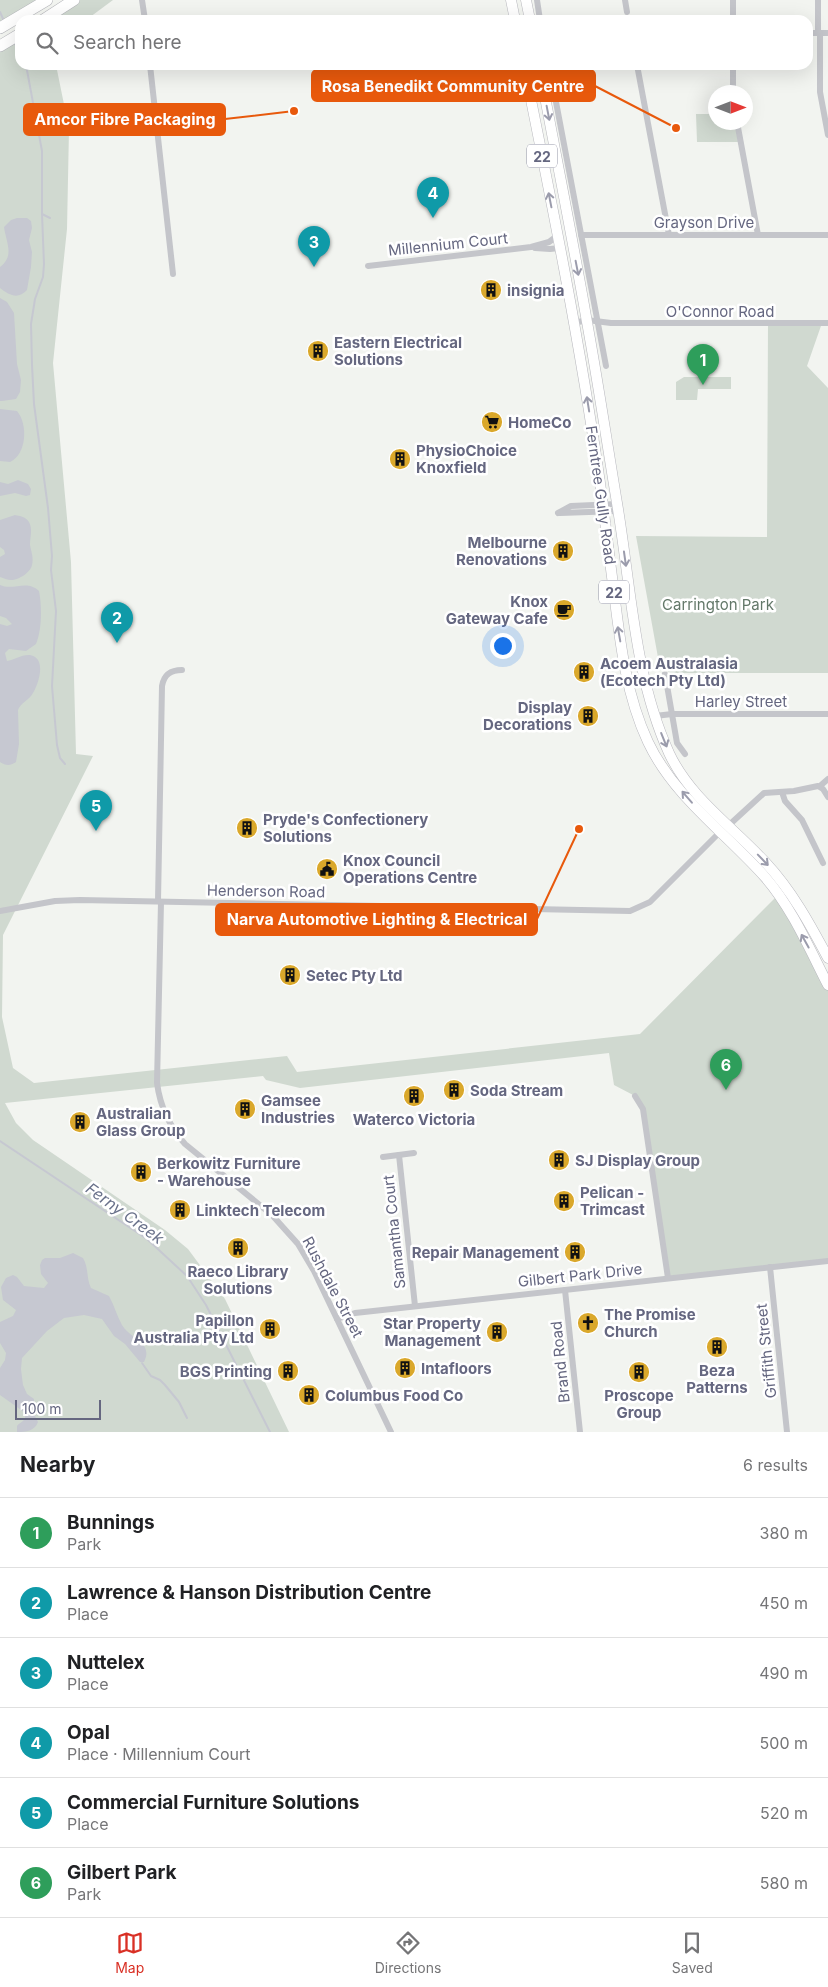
<!DOCTYPE html>
<html lang="en">
<head>
<meta charset="utf-8">
<style>
	:root { --surface:#fff; --page:#f2f2f2; --text:#202124; --muted:#757577; --line:#e0e0e0; --accent:#d93025 }
	body { margin:0; font-family:Inter,sans-serif; background:var(--page); color:var(--text) }
	.compass { position:absolute; left:708px; top:85px; width:45px; height:45px; border-radius:50%; background:var(--surface); box-shadow:0 5px 20px #0002; rotate:90deg }
	.scale { position:absolute; left:15px; bottom:12px; width:86px; box-sizing:border-box; padding-left:5px; border:2px solid #656780; border-top:0; font-size:14px; line-height:18px; white-space:nowrap; color:#656780; -webkit-text-stroke:4px #fff; paint-order:stroke }
	.you { position:absolute; left:502px; top:645px; width:18px; height:18px; margin:-12px; border:4px solid #fff; border-radius:50%; background:#1a73e8; box-shadow:0 0 0 8px #1a73e833 }
	.badge { display:grid; place-items:center; width:32px; height:32px; border-radius:50%; background:var(--accent); color:#fff; font-size:16px; font-weight:700 }
	.pin { position:absolute; translate:-50% -41px; filter:drop-shadow(0 1px 2px #0008) }
	.pin::after { content:''; position:absolute; top:26px; width:18px; height:15px; background:inherit; clip-path:polygon(0 0,100% 0,50% 100%) }
	.list { margin:0; padding:0; list-style:none }
	h2 { display:flex; justify-content:space-between; align-items:center; height:65px; margin:0; padding:0 20px; font-size:21px }
	h2 small { font-size:16px; font-weight:400; color:var(--muted) }
	.list li { display:grid; grid-template-columns:32px 1fr auto; gap:15px; align-items:center; box-sizing:border-box; height:70px; padding:0 20px; border-top:1px solid var(--line) }
	.list b { display:block; font-size:19px; white-space:nowrap }
	.list p { margin:0; font-size:16px; white-space:nowrap; color:var(--muted) }
	.list em { font-size:16px; font-style:normal; color:var(--muted) }
	.icon { flex:none; width:28px; height:28px; fill:none; stroke:currentColor; stroke-width:2; stroke-linecap:round; stroke-linejoin:round }
	.map { position:relative; flex:none; width:828px; height:1432px; overflow:hidden }
	.search { position:absolute; background:var(--surface); box-shadow:0 5px 20px #0002; left:15px; right:15px; top:15px; height:55px; display:flex; align-items:center; gap:12px; box-sizing:border-box; padding:0 18px; border-radius:15px; color:var(--muted); font-size:19px }
	.sheet { height:485px; background:var(--surface) }
	nav { display:flex; justify-content:space-around; align-items:center; box-sizing:border-box; height:70px; border-top:1px solid var(--line); background:var(--surface); font-size:14px; color:var(--muted) }
	nav a { display:grid; justify-items:center; gap:2px }
	nav .on { color:var(--accent) }
	.map>svg:first-child { display:block }
	.green { fill:#d0d9d0 }
	.water { fill:#c6c8d1 }
	.lines { fill:none; stroke-linecap:round; stroke-linejoin:round }
	.stream { stroke:#c6c8d1; stroke-width:2 }
	.primary-casing { stroke:#b7b7bd; stroke-width:11 }
	.highway-casing { stroke:#b4b5ba; stroke-width:12 }
	.street { stroke:#c4c5ca; stroke-width:6 }
	.primary { stroke:#fff; stroke-width:10 }
	.highway { stroke:#fff; stroke-width:11 }
	.oneway { stroke:#9b9cac }
	.labels { text-anchor:middle; dominant-baseline:central; stroke-width:5; stroke-linejoin:round; paint-order:stroke }
	.shield { fill:#fff; stroke:#9395a6; stroke-width:1 }
	.shield-label { font-size:14px; font-weight:bold; fill:#656780 }
	.street-label { font-size:15px; fill:#656780; stroke:#fff }
	.poi-label { font-size:15px; font-weight:bold; fill:#656780; stroke:#fff; text-anchor:start }
	.park-label { font-size:15px; fill:#637869; stroke:#fff }
	.water-label { font-size:16px; font-style:italic; fill:#6a728b; stroke:#fff }
	.leader { fill:none; stroke:#e8590c; stroke-width:2 }
	.callout-dot { fill:#e8590c; stroke:#fff; stroke-width:2 }
	.callout { fill:#e8590c; stroke:#e8590c; stroke-width:2 }
	.callout-label { font-size:16px; text-anchor:middle; font-weight:bold; fill:#fff }
</style>
</head>
<body>
<div class="map">
<svg width="828" height="1432" viewBox="0 0 828 1432">
	<rect width="100%" height="100%" fill="#f2f4f0"/>
	<g class="green">
		<path d="M0 0H47L0 28Z"/>
		<path d="M74 0H113L86 20H43Z"/>
		<path d="M20 34V65H56L69 129 67 229 53 363 71 562 76 754 93 756 3 935 2 1017 13 1068 34 1083 287 1056 297 1072 640 1034 778 895 828 985V1261L668 1278 643 1109 635 1096 614 1085 609 1053 300 1088 266 1080 263 1076 5 1103 16 1123 33 1140 165 1230 188 1249 225 1299 289 1432H0V46Z"/>
		<path d="M696 114H715L716 122 737 123 740 142H697Z"/>
		<path d="M768 323H822L807 366 828 388V673H670L659 663 636 536 767 537Z"/>
		<path d="M684 377H731V389H698L697 400H676V382Z"/>
	</g>
	<g class="water">
		<path d="M17 218H27L31 221 32 228 29 240 32 252 31 267 27 290C18 300 9 295 0 288V267C15 256 6 242 4 227L11 220Z"/>
		<path d="M0 298 7 302 14 313 17 364 21 380 20 392 16 399 2 401H0Z"/>
		<path d="M0 409 17 411C28 424 27 454 10 462L0 461Z"/>
		<path d="M18 480 28 484 31 489 30 495 26 496 15 493 0 496V482L8 484Z"/>
		<path d="M15 515C20 516 26 517 29 522 33 529 30 537 30 545 31 551 34 558 32 565 31 572 19 580 11 580 7 580 4 578 0 577V557L5 554 4 550 0 547V520Z"/>
		<path d="M0 585C13 591 27 579 39 591 42 606 42 630 36 644L26 651 9 649 5 653 7 661C14 660 22 654 30 655 48 658 38 687 31 696 27 701 21 703 18 710L19 744 16 762C10 766 6 766 0 762V624L7 626 12 624 6 618 0 616Z"/>
		<path d="M73 1253 83 1258C89 1268 86 1278 91 1288L109 1296C114 1305 117 1316 122 1325 130 1339 154 1342 144 1362H140L125 1344 114 1336 102 1319 84 1315 64 1318 47 1331 22 1358 21 1369 23 1385 27 1394 34 1399V1414L38 1422C35 1431 26 1432 17 1432V1426C21 1421 28 1421 24 1412L0 1395V1368L5 1360 6 1353 0 1343V1322L13 1316 16 1310 3 1300 1 1287 6 1278 13 1275 17 1277 24 1286 44 1288 48 1283 41 1274 40 1265 42 1260 45 1258H60Z"/>
	</g>
	<g class="lines">
		<g class="stream">
			<path d="M0 12 4 21"/>
			<path d="M14 42 20 52"/>
			<path d="M26 65 42 151V214L50 218"/>
			<path d="M42 214 44 264 43 277 35 299 31 324 32 365 34 404 48 508 52 556 51 570 56 611 52 686 57 745 60 758 65 764"/>
			<path d="M0 1141 147 1239 187 1276 206 1305 270 1432"/>
			<path d="M142 1363 151 1376 160 1380 165 1385 179 1402 187 1418"/>
		</g>
		<g class="primary-casing">
			<g id="primary">
				<path d="M511 0 515 20"/>
				<path d="M526 0 530 20"/>
				<path d="M524 65C552 204 580 343 600 483 605 519 609 555 614 592 620 642 626 695 648 742 674 797 726 833 765 877 792 908 809 948 828 985"/>
				<path d="M539 65C555 151 572 236 587 322 598 382 607 443 617 503 631 586 634 676 669 753 690 798 732 826 765 862 792 891 810 924 828 958"/>
			</g>
		</g>
		<g class="highway-casing">
			<g id="highway">
				<path d="M43 20 74 0"/>
				<path d="M0 28 47 0"/>
				<path d="M0 46 20 34"/>
			</g>
		</g>
		<g class="street">
			<path d="M142 0 145 20"/>
			<path d="M537 0 540 20"/>
			<path d="M625 0 627 12"/>
			<path d="M733 20V0"/>
			<path d="M808 33H828"/>
			<path d="M818 33V0"/>
			<path d="M820 33V92L828 135"/>
			<path d="M150 65 173 274"/>
			<path d="M549 65 606 366"/>
			<path d="M637 65 669 235"/>
			<path d="M733 92V65"/>
			<path d="M737 122 758 235"/>
			<path d="M581 235H828"/>
			<path d="M535 248 550 249 559 248"/>
			<path d="M368 266 531 247 549 242 557 236"/>
			<path d="M574 323 587 320 611 323H828"/>
			<path d="M558 513 571 506 617 504"/>
			<path d="M560 513 618 511"/>
			<path d="M665 674 677 743 685 754"/>
			<path d="M655 716 672 714H828"/>
			<path d="M820 786 828 779"/>
			<path d="M782 792 785 801 802 820 823 863"/>
			<path d="M728 826 764 793 794 791 818 786 823 789 828 797"/>
			<path d="M158 901 162 686C164 674 171 670 182 670"/>
			<path d="M161 902 157 1083C160 1106 169 1126 185 1144L272 1215 298 1244 314 1271 391 1432"/>
			<path d="M0 911 55 901 80 900 630 911 650 902 720 832"/>
			<path d="M635 1096 643 1109 668 1278"/>
			<path d="M399 1155 415 1306"/>
			<path d="M383 1157 414 1153"/>
			<path d="M770 1267 787 1432"/>
			<path d="M565 1290 580 1432"/>
			<path d="M337 1319 355 1313 828 1261"/>
		</g>
		<use href="#primary" class="primary"/>
		<use href="#highway" class="highway"/>
	</g>
	<defs><path id="oneway-shaft" d="M-6 0H5M1.5-3L5.5 0L1.5 3" fill="none" stroke-width="1.6" stroke-linecap="round" stroke-linejoin="round" transform="scale(1.25)"/></defs>
	<g class="oneway">
		<use href="#oneway-shaft" transform="translate(548 113) rotate(79)"/>
		<use href="#oneway-shaft" transform="translate(550 200) rotate(-101)"/>
		<use href="#oneway-shaft" transform="translate(577 268) rotate(79)"/>
		<use href="#oneway-shaft" transform="translate(588 404) rotate(-99)"/>
		<use href="#oneway-shaft" transform="translate(625 559) rotate(82)"/>
		<use href="#oneway-shaft" transform="translate(619 634) rotate(-100)"/>
		<use href="#oneway-shaft" transform="translate(664 740) rotate(68)"/>
		<use href="#oneway-shaft" transform="translate(687 797) rotate(-131)"/>
		<use href="#oneway-shaft" transform="translate(763 860) rotate(46)"/>
		<use href="#oneway-shaft" transform="translate(805 941) rotate(-119)"/>
	</g>
	<defs>
		<g id="building-disc" transform="scale(1.125)"><circle r="9.5" fill="#daa82b" stroke="#fff"/><path d="M-4-6H4V6H1V3H-1V6H-4ZM-2.5-4.3h1.7v1.8h-1.7ZM.8-4.3h1.7v1.8H.8ZM-2.5-1h1.7V.8h-1.7ZM.8-1h1.7V.8H.8Z" fill="#111"/></g>
		<g id="supermarket-disc" transform="scale(1.125)"><circle r="9.5" fill="#daa82b" stroke="#fff"/><path d="M-6-5.5h2.5l.6 2H6L4.5 2H-2.5L-4.4-4H-6ZM-1.5 3.2a1.3 1.3 0 1 0 .1 0ZM3 3.2a1.3 1.3 0 1 0 .1 0Z" fill="#111"/></g>
		<g id="cafe-disc" transform="scale(1.125)"><circle r="9.5" fill="#daa82b" stroke="#fff"/><path d="M-5.5-4.5H6V0H3Q3 3.5 0 3.5H-2.5Q-5.5 3.5-5.5 0ZM3-3.2v2h1.7v-2ZM-6 4.5H4V6H-6Z" fill="#111"/></g>
		<g id="civic-disc" transform="scale(1.125)"><circle r="9.5" fill="#daa82b" stroke="#fff"/><path d="M-.6-6.5H3V-4.5H.6V-3L4-1V1h2V6H-6V1h2V-1L-.6-3ZM-1.2 2.5V6h2.4V2.5Z" fill="#111"/></g>
		<g id="church-disc" transform="scale(1.125)"><circle r="9.5" fill="#daa82b" stroke="#fff"/><path d="M-1.2-6h2.4v3.5h3.3v2.4h-3.3V6h-2.4V-.1h-3.3v-2.4h3.3Z" fill="#111"/></g>
	</defs>
	<g fill-rule="evenodd">
		<use href="#building-disc" x="491" y="290"/>
		<use href="#building-disc" x="318" y="351"/>
		<use href="#supermarket-disc" x="492" y="422"/>
		<use href="#building-disc" x="400" y="459"/>
		<use href="#building-disc" x="563" y="551"/>
		<use href="#cafe-disc" x="564" y="610"/>
		<use href="#building-disc" x="584" y="672"/>
		<use href="#building-disc" x="588" y="716"/>
		<use href="#building-disc" x="247" y="828"/>
		<use href="#civic-disc" x="327" y="869"/>
		<use href="#building-disc" x="290" y="975"/>
		<use href="#building-disc" x="454" y="1090"/>
		<use href="#building-disc" x="414" y="1096"/>
		<use href="#building-disc" x="245" y="1109"/>
		<use href="#building-disc" x="80" y="1122"/>
		<use href="#building-disc" x="559" y="1160"/>
		<use href="#building-disc" x="141" y="1172"/>
		<use href="#building-disc" x="564" y="1201"/>
		<use href="#building-disc" x="180" y="1210"/>
		<use href="#building-disc" x="238" y="1248"/>
		<use href="#building-disc" x="575" y="1252"/>
		<use href="#church-disc" x="588" y="1323"/>
		<use href="#building-disc" x="270" y="1329"/>
		<use href="#building-disc" x="497" y="1332"/>
		<use href="#building-disc" x="717" y="1347"/>
		<use href="#building-disc" x="405" y="1368"/>
		<use href="#building-disc" x="288" y="1371"/>
		<use href="#building-disc" x="639" y="1372"/>
		<use href="#building-disc" x="309" y="1395"/>
	</g>
	<g class="labels">
		<g class="shield">
			<rect x="527" y="144.5" width="30" height="23" rx="4"/>
			<rect x="599" y="580.5" width="30" height="23" rx="4"/>
		</g>
		<g class="shield-label">
			<text x="542" y="156">22</text>
			<text x="614" y="592">22</text>
		</g>
		<g class="street-label">
			<text x="704" y="222">Grayson Drive</text>
			<text transform="translate(448 244) rotate(-6)">Millennium Court</text>
			<text x="720" y="311">O'Connor Road</text>
			<text transform="translate(601 495) rotate(82)">Ferntree Gully Road</text>
			<text x="741" y="701">Harley Street</text>
			<text transform="translate(266 891) rotate(1)">Henderson Road</text>
			<text transform="translate(394 1232) rotate(-96)">Samantha Court</text>
			<text transform="translate(580 1275) rotate(-6)">Gilbert Park Drive</text>
			<text transform="translate(333 1287) rotate(62)">Rushdale Street</text>
			<text transform="translate(766 1351) rotate(-96)">Griffith Street</text>
			<text transform="translate(560 1362) rotate(-96)">Brand Road</text>
		</g>
		<g class="poi-label">
			<text x="507" y="290">insignia</text>
			<text x="334" y="342">Eastern Electrical<tspan x="334" dy="17">Solutions</tspan></text>
			<text x="508" y="422">HomeCo</text>
			<text x="416" y="450">PhysioChoice<tspan x="416" dy="17">Knoxfield</tspan></text>
			<text x="547" y="542" text-anchor="end">Melbourne<tspan x="547" dy="17">Renovations</tspan></text>
			<text x="548" y="601" text-anchor="end">Knox<tspan x="548" dy="17">Gateway Cafe</tspan></text>
			<text x="600" y="663">Acoem Australasia<tspan x="600" dy="17">(Ecotech Pty Ltd)</tspan></text>
			<text x="572" y="707" text-anchor="end">Display<tspan x="572" dy="17">Decorations</tspan></text>
			<text x="263" y="819">Pryde's Confectionery<tspan x="263" dy="17">Solutions</tspan></text>
			<text x="343" y="860">Knox Council<tspan x="343" dy="17">Operations Centre</tspan></text>
			<text x="306" y="975">Setec Pty Ltd</text>
			<text x="470" y="1090">Soda Stream</text>
			<text x="261" y="1100">Gamsee<tspan x="261" dy="17">Industries</tspan></text>
			<text x="96" y="1113">Australian<tspan x="96" dy="17">Glass Group</tspan></text>
			<text x="414" y="1119" text-anchor="middle">Waterco Victoria</text>
			<text x="575" y="1160">SJ Display Group</text>
			<text x="157" y="1163">Berkowitz Furniture<tspan x="157" dy="17">- Warehouse</tspan></text>
			<text x="580" y="1192">Pelican -<tspan x="580" dy="17">Trimcast</tspan></text>
			<text x="196" y="1210">Linktech Telecom</text>
			<text x="559" y="1252" text-anchor="end">Repair Management</text>
			<text x="238" y="1271" text-anchor="middle">Raeco Library<tspan x="238" dy="17">Solutions</tspan></text>
			<text x="604" y="1314">The Promise<tspan x="604" dy="17">Church</tspan></text>
			<text x="254" y="1320" text-anchor="end">Papillon<tspan x="254" dy="17">Australia Pty Ltd</tspan></text>
			<text x="481" y="1323" text-anchor="end">Star Property<tspan x="481" dy="17">Management</tspan></text>
			<text x="421" y="1368">Intafloors</text>
			<text x="717" y="1370" text-anchor="middle">Beza<tspan x="717" dy="17">Patterns</tspan></text>
			<text x="272" y="1371" text-anchor="end">BGS Printing</text>
			<text x="325" y="1395">Columbus Food Co</text>
			<text x="639" y="1395" text-anchor="middle">Proscope<tspan x="639" dy="17">Group</tspan></text>
		</g>
		<g class="park-label">
			<text x="718" y="604">Carrington Park</text>
		</g>
		<g class="water-label">
			<text transform="translate(125 1213) rotate(36)">Ferny Creek</text>
		</g>
	</g>
	<path class="leader" d="M676 128L595 86M294 111L225 119M579 829L537 919"/>
	<g class="callout-dot">
		<circle cx="676" cy="128" r="5"/>
		<circle cx="294" cy="111" r="5"/>
		<circle cx="579" cy="829" r="5"/>
	</g>
	<g class="callout">
		<rect x="312" y="70" width="283" height="31" rx="5"/>
		<rect x="24" y="104" width="201" height="31" rx="5"/>
		<rect x="216" y="904" width="321" height="31" rx="5"/>
	</g>
	<g class="callout-label">
		<text x="453" y="92">Rosa Benedikt Community Centre</text>
		<text x="125" y="125">Amcor Fibre Packaging</text>
		<text x="377" y="925">Narva Automotive Lighting &amp; Electrical</text>
	</g>
</svg>
<svg class="compass" viewBox="-18 -18 36 36"><path d="M0-13l5 13h-10z" fill="#e53935"/><path d="M0 13l5-13h-10z" fill="#757577"/></svg>
<div class="scale">100 m</div>
<div class="you"></div>
<div class="pin badge" style="left:703px;top:385px;background:#2e9e5b">1</div>
<div class="pin badge" style="left:117px;top:643px;background:#0f9aa8">2</div>
<div class="pin badge" style="left:314px;top:267px;background:#0f9aa8">3</div>
<div class="pin badge" style="left:433px;top:218px;background:#0f9aa8">4</div>
<div class="pin badge" style="left:96px;top:831px;background:#0f9aa8">5</div>
<div class="pin badge" style="left:726px;top:1090px;background:#2e9e5b">6</div>
<div class="search"><svg class="icon" aria-label="search" viewBox="0 0 24 24"><circle cx="10" cy="10" r="6"/><path d="M15 15l6 6"/></svg>Search here</div>
</div>
<section class="sheet">
<h2>Nearby<small>6 results</small></h2>
<ul class="list">
<li><span class="badge" style="background:#2e9e5b">1</span><div><b>Bunnings</b><p>Park</p></div><em>380 m</em></li>
<li><span class="badge" style="background:#0f9aa8">2</span><div><b>Lawrence &amp; Hanson Distribution Centre</b><p>Place</p></div><em>450 m</em></li>
<li><span class="badge" style="background:#0f9aa8">3</span><div><b>Nuttelex</b><p>Place</p></div><em>490 m</em></li>
<li><span class="badge" style="background:#0f9aa8">4</span><div><b>Opal</b><p>Place · Millennium Court</p></div><em>500 m</em></li>
<li><span class="badge" style="background:#0f9aa8">5</span><div><b>Commercial Furniture Solutions</b><p>Place</p></div><em>520 m</em></li>
<li><span class="badge" style="background:#2e9e5b">6</span><div><b>Gilbert Park</b><p>Park</p></div><em>580 m</em></li>
</ul>
</section>
<nav>
<a class="on"><svg class="icon" aria-label="map" viewBox="0 0 24 24"><path d="M3 6l6-2 6 2 6-2v14l-6 2-6-2-6 2zM9 4v14M15 6v14"/></svg>Map</a>
<a><svg class="icon" aria-label="directions" viewBox="0 0 24 24"><path d="M12 3l9 9-9 9-9-9zM9 14v-3h6M13 9l2 2-2 2"/></svg>Directions</a>
<a><svg class="icon" aria-label="saved" viewBox="0 0 24 24"><path d="M7 4h10v16l-5-4-5 4z"/></svg>Saved</a>
</nav>
</body>
</html>
